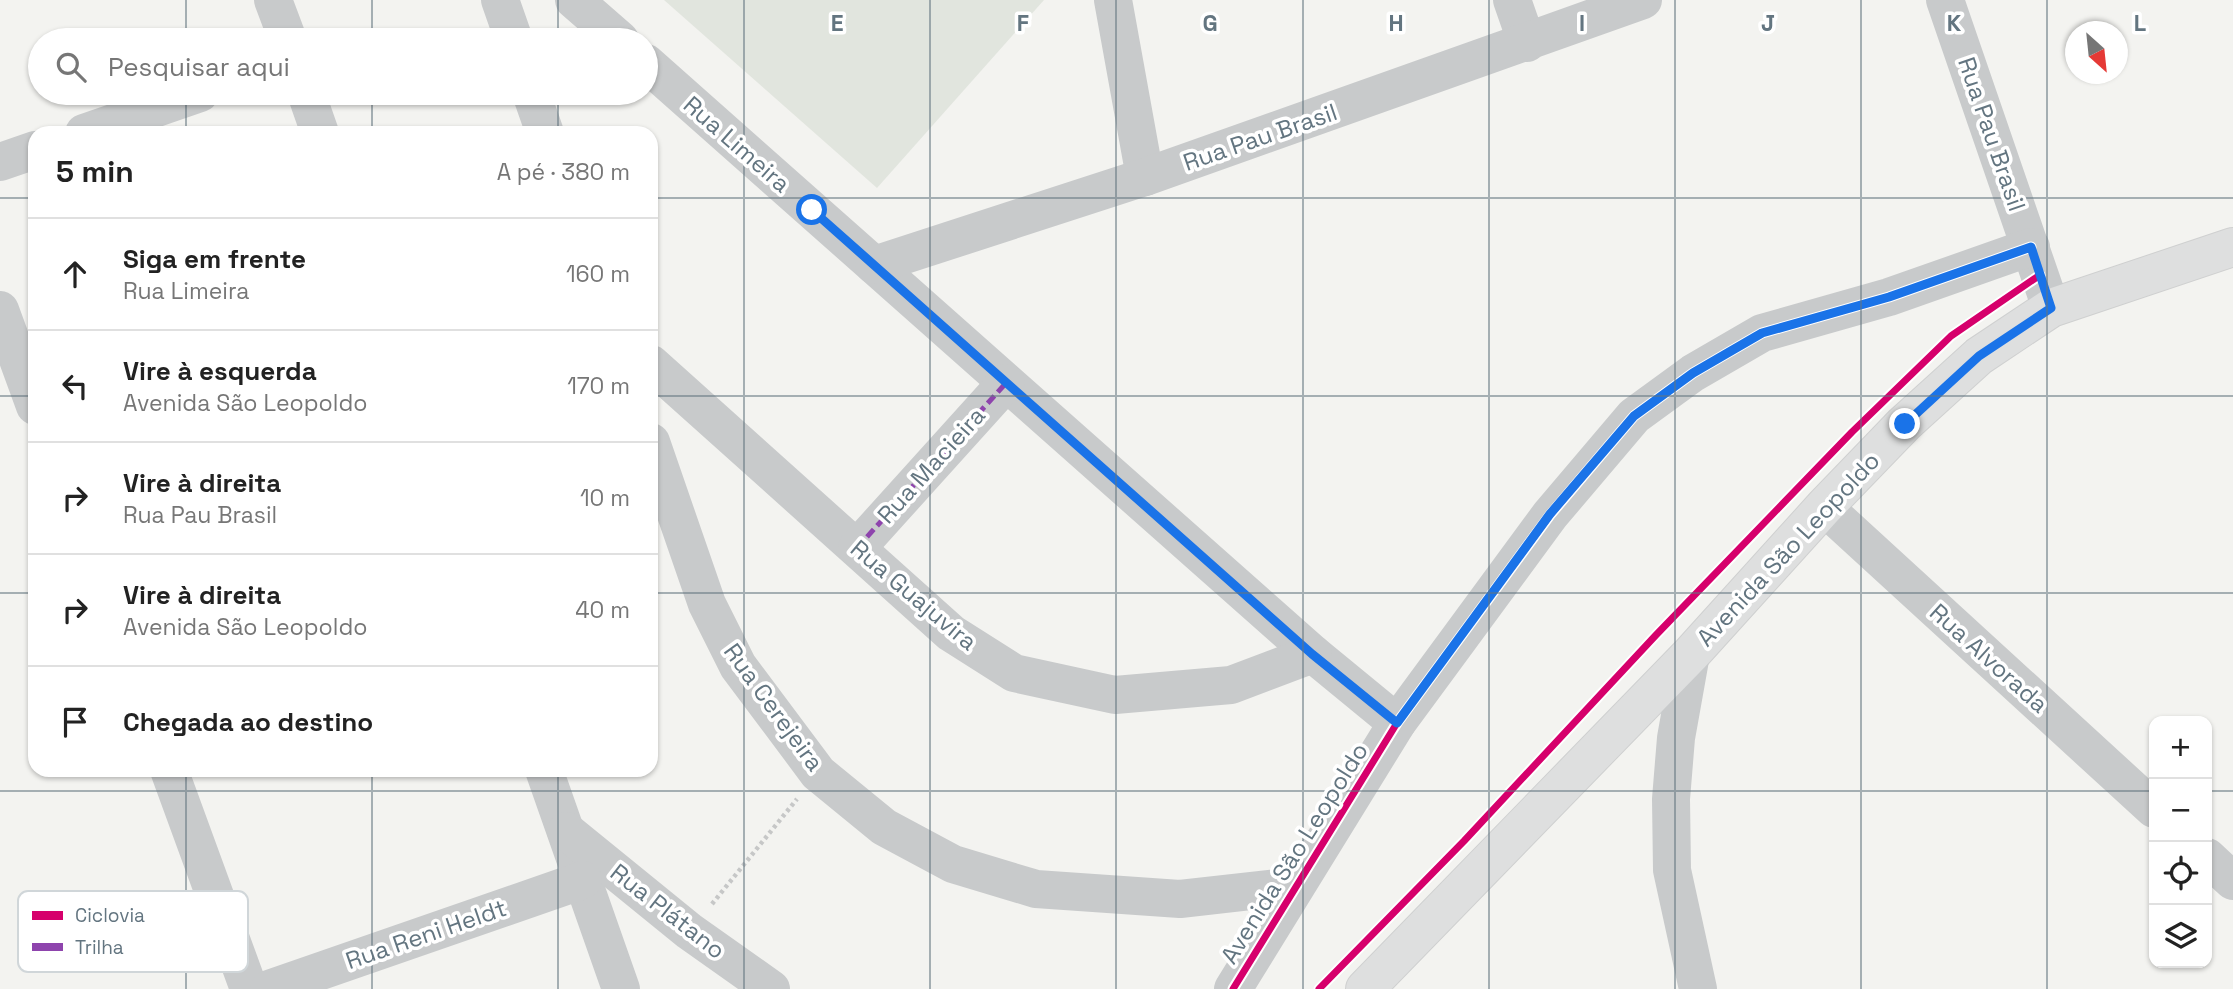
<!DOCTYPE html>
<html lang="pt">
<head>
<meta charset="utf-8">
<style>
	:root { --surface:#fff; --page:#f6f6f6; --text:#222; --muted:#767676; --line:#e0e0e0 }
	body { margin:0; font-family:"Space Grotesk",sans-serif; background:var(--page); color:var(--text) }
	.controls { position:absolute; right:21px; bottom:21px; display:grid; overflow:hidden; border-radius:14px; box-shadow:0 2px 5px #0004 }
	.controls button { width:63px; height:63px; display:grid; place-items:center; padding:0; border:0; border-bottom:2px solid var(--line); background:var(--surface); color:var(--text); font:35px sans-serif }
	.compass { position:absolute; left:2065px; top:21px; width:63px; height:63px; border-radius:50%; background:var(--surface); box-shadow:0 2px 5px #0004; rotate:153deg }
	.stop { position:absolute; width:21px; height:21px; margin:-16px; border:5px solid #1a73e8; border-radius:50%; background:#fff }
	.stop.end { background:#1a73e8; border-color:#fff; box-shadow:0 2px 7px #0008 }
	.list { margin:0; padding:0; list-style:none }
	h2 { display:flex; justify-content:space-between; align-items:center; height:91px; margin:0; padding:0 28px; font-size:30px }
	h2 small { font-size:23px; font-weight:400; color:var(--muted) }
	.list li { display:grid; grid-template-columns:46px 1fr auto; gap:21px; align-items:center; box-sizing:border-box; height:112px; padding:0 28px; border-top:2px solid var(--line) }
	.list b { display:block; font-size:26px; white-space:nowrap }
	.list p { margin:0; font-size:23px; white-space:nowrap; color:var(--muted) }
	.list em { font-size:23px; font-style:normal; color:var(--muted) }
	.icon { flex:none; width:38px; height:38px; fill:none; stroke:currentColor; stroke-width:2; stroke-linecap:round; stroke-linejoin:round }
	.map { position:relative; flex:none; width:2233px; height:989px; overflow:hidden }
	.search { position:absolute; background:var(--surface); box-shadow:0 2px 5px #0004; left:28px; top:28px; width:630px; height:77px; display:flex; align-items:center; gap:18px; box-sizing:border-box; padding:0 24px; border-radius:38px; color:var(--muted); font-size:26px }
	.panel { position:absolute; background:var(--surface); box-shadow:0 2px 5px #0004; left:28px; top:126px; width:630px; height:651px; border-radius:21px }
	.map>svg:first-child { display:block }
	.green { fill:#e1e5de }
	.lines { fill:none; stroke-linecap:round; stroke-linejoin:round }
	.secondary-casing { stroke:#cfd0d0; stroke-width:40 }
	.path { stroke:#c6c7c7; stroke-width:4.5; stroke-dasharray:3.5 3.5; stroke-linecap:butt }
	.street { stroke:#c8cacb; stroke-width:38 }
	.secondary { stroke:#dedfdf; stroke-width:38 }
	.quiet { stroke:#8e44ad; stroke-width:5; stroke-dasharray:10 5; stroke-linecap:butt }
	.cycleway-casing { stroke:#fff; stroke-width:11 }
	.cycleway { stroke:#d6006c; stroke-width:7 }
	.route { stroke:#1a73e8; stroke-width:9 }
	.grid { fill:none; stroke:#637580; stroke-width:2; stroke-opacity:0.55 }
	.labels { text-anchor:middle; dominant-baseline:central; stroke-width:7; stroke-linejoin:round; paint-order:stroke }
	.street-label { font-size:24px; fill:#637580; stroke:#fff }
	.key { fill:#fff; stroke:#d0d6d9; stroke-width:2 }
	.key-label { font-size:19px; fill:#637580 }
	.grid-label { font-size:23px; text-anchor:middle; font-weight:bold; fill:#637580; stroke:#fff; stroke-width:7; stroke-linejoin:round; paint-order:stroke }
</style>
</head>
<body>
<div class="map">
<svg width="2233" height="989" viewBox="0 0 2233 989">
	<rect width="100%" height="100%" fill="#f3f3f0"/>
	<path class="green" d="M664 0H1044L877 188Z"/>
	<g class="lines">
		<g class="secondary-casing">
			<path id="secondary" d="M1365 989 1691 654 1824 507 1904 424 1979 356 2051 308 2233 247"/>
		</g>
		<path class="path" d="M712 904 797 799"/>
		<g class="street">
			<path d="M273 0 288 40"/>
			<path d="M500 0 514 40"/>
			<path d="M574 0 620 40"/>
			<path d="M1113 0 1145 177"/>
			<path d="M1512 0 1527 43"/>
			<path d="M1945 0 2051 308"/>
			<path d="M646 63 1313 654 1397 723"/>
			<path d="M306 93 320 133"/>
			<path d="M531 93 545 133"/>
			<path d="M84 133 200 93"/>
			<path d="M0 162 35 150"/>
			<path d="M874 265 1145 177 1643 0"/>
			<path d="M0 310 35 406"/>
			<path d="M651 364 951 633 1014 673 1115 695 1231 685 1313 654"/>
			<path d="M651 442 707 604 738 666 818 773 884 827 953 864 1036 889 1180 899 1294 886"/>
			<path d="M1824 507 2154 809"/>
			<path d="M857 548 1006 383"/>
			<path d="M1691 654 1676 738 1671 799 1672 870 1698 989"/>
			<path d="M169 770 249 989"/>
			<path d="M544 770 621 989"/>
			<path d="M566 831 689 931 771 989"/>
			<path d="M2207 857 2233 881"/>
			<path d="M269 989 583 880"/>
			<path d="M1233 989 1397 723 1550 515 1634 416 1693 373 1762 333 1889 297 2031 247"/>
		</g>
		<use href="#secondary" class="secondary"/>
		<path class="quiet" d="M857 548 1006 383"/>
		<g class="cycleway-casing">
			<g id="cycleway">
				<path d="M1233 989 1397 723 1550 515 1634 416 1693 373 1762 333 1889 297 2031 247"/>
				<path d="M1319 989 1464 841 1656 635 1852 432 1951 336 2040 275"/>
			</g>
		</g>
		<use href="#cycleway" class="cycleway"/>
	</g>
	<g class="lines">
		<path class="route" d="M812 210 1312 654 1397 723 1550 514 1634 416 1693 373 1762 333 1889 297 2031 247 2051 308 1979 356 1905 424"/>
	</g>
	<path class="grid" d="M186 0V40M372 0V40M558 0V40M744 0V989M930 0V989M1116 0V989M1303 0V989M1489 0V989M1675 0V989M1861 0V989M2047 0V989M186 93V133M372 93V133M558 93V133M0 198H35M651 198H2233M0 396H35M651 396H2233M0 593H35M651 593H2233M186 770V989M372 770V989M558 770V989M0 791H2154M2207 791H2233"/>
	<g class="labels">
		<g class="street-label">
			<text transform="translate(1992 134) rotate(71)">Rua Pau Brasil</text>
			<text transform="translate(1260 137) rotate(-19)">Rua Pau Brasil</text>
			<text transform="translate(737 144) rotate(41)">Rua Limeira</text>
			<text transform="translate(931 465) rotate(-48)">Rua Macieira</text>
			<text transform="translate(1788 549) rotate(-47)">Avenida São Leopoldo</text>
			<text transform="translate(914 595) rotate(40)">Rua Guajuvira</text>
			<text transform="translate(1989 658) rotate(42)">Rua Alvorada</text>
			<text transform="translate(774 707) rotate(54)">Rua Cerejeira</text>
			<text transform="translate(1294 853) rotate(-58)">Avenida São Leopoldo</text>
			<text transform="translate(668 911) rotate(38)">Rua Plátano</text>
			<text transform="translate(426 934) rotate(-19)">Rua Reni Heldt</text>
		</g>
	</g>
	<rect x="18" y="891" width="230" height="81" rx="10" class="key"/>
	<rect x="32" y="911" width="31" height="9" fill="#d6006c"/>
	<rect x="32" y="943" width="31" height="8" fill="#8e44ad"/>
	<g class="key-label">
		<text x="75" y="922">Ciclovia</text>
		<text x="75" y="954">Trilha</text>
	</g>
	<g class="grid-label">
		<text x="837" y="31">E</text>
		<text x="1023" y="31">F</text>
		<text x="1210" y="31">G</text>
		<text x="1396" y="31">H</text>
		<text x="1582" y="31">I</text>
		<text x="1768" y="31">J</text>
		<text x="1954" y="31">K</text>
		<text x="2140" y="31">L</text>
	</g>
</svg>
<div class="controls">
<button>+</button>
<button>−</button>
<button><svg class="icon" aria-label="locate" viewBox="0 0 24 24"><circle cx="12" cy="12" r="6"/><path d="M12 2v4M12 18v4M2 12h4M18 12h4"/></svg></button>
<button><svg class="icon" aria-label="layers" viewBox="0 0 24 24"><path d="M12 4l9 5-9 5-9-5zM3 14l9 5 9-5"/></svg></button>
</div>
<svg class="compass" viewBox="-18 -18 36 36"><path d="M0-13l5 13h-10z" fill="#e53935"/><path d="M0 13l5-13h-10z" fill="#767676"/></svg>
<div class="stop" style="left:812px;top:210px"></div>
<div class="stop end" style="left:1905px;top:424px"></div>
<div class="search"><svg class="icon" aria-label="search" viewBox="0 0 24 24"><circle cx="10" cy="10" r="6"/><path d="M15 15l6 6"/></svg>Pesquisar aqui</div>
<section class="panel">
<h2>5 min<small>A pé · 380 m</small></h2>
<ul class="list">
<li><svg class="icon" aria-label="ahead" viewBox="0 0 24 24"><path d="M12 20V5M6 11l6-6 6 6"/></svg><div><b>Siga em frente</b><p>Rua Limeira</p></div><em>160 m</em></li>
<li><svg class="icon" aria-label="left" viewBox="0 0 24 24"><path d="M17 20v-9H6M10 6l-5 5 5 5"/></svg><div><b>Vire à esquerda</b><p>Avenida São Leopoldo</p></div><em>170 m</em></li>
<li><svg class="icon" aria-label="right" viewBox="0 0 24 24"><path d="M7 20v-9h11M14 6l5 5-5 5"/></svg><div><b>Vire à direita</b><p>Rua Pau Brasil</p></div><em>10 m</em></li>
<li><svg class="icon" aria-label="right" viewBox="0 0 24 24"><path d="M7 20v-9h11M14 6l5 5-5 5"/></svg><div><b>Vire à direita</b><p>Avenida São Leopoldo</p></div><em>40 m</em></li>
<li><svg class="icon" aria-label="arrive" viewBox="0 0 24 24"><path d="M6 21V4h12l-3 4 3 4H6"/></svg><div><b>Chegada ao destino</b></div></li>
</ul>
</section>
</div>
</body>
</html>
